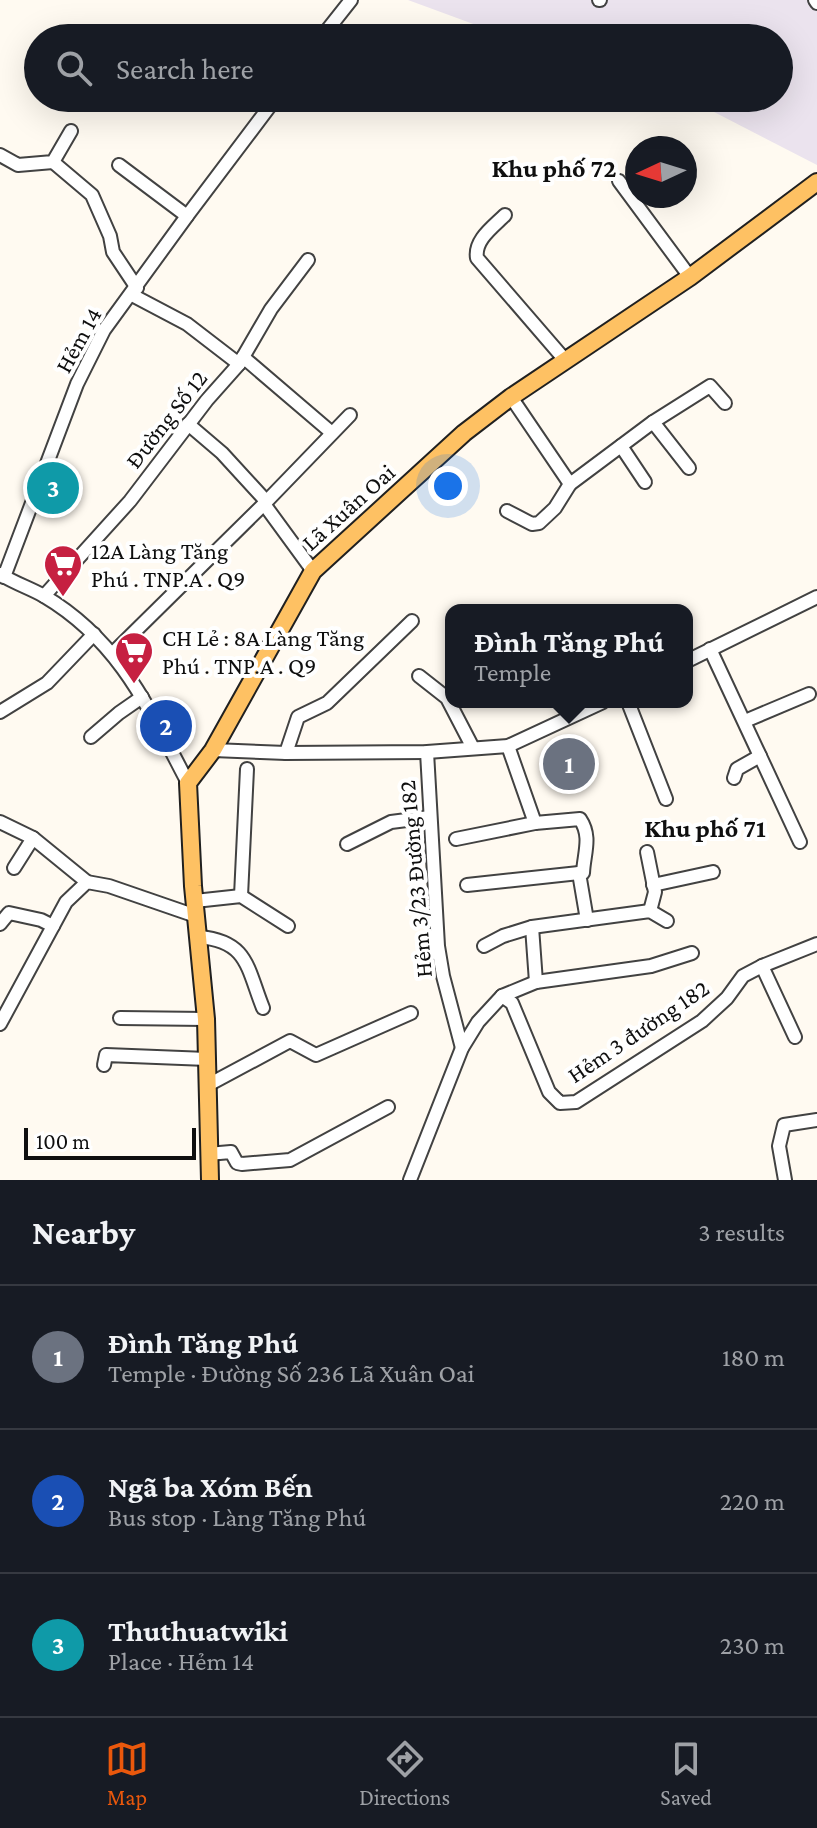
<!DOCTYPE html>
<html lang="en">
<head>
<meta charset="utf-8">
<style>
	:root { --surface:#171b24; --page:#242831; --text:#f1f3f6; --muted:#9ea1a6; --line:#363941; --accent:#ea580c }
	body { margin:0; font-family:"Crimson Pro",serif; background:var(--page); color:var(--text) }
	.compass { position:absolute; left:625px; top:136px; width:72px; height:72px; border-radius:50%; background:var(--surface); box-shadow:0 8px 32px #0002; rotate:266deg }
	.scale { position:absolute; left:24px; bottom:20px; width:172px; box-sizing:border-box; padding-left:8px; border:4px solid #0f0f0f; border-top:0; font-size:22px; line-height:28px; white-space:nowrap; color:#0f0f0f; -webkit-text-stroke:6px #fff; paint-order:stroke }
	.you { position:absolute; left:448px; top:486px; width:28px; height:28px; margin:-20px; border:6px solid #fff; border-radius:50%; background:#1a73e8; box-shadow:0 0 0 12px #1a73e833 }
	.badge { display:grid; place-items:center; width:52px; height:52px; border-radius:50%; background:var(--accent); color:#fff; font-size:26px; font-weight:700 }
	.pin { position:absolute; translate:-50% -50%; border:4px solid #fff; box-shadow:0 2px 8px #0006 }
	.popup { position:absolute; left:445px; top:604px; width:248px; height:104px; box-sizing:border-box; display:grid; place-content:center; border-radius:16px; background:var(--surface); filter:drop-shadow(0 2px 6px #0005); font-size:26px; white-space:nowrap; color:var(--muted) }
	.popup b { font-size:30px; color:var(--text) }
	.popup::after { content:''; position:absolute; left:50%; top:100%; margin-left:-16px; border:16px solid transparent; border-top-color:var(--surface) }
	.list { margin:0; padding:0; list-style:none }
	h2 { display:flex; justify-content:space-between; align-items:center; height:104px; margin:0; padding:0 32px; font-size:34px }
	h2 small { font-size:26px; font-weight:400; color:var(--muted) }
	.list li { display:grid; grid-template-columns:52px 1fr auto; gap:24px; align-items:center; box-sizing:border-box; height:144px; padding:0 32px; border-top:2px solid var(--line) }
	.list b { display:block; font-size:30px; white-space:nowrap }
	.list p { margin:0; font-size:26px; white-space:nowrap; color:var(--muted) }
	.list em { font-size:26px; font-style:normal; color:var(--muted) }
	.icon { flex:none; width:44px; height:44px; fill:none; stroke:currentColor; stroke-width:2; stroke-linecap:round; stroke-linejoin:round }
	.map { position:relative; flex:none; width:817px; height:1180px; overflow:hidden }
	.search { position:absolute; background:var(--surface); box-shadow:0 8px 32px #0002; left:24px; right:24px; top:24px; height:88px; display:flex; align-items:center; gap:20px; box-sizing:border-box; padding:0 28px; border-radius:44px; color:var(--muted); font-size:30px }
	.sheet { height:536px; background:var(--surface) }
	nav { display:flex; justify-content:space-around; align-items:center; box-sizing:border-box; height:112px; border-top:2px solid var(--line); background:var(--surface); font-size:22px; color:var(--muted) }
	nav a { display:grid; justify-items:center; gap:4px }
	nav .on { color:var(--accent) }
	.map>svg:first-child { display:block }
	.industrial { fill:#ebe3ee }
	.building { fill:#584e4b }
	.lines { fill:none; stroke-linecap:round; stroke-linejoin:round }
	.minor-casing { stroke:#424242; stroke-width:16 }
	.major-casing { stroke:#202020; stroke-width:20 }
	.minor { stroke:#fff; stroke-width:12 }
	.major { stroke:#fec163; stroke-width:16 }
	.labels { text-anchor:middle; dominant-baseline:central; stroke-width:8; stroke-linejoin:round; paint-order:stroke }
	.street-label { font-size:24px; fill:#0f0f0f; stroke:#fff }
	.poi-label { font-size:24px; fill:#0f0f0f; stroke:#fff; text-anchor:start }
	.neighbourhood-label { font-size:26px; font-weight:bold; fill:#0f0f0f; stroke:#fff }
</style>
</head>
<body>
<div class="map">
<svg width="817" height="1180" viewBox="0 0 817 1180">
	<rect width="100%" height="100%" fill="#fffaf1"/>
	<path class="industrial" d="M408 0H817V165L687 98H779V38H529L476 25Z"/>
	<g class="building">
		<path d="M50 483 69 494 64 504 45 494Z"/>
		<path d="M580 746 589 772 558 783 549 757Z"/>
	</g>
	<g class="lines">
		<g class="minor-casing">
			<g id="minor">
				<path d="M599 0H600"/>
				<path d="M815 0 817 3"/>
				<path d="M321 38 351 0"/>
				<path d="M0 155 18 165 53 162 71 131"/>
				<path d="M53 162 92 195 110 236 113 252 137 288"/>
				<path d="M619 181 690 277"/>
				<path d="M505 215C493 227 474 240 477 258L565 360"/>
				<path d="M187 216 276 98"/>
				<path d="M132 295 187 324 239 364"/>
				<path d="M243 357 332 433"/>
				<path d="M511 397 570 484 653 422 689 468"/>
				<path d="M653 422 710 386 725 403"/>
				<path d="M188 424 222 453 266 501"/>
				<path d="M621 446 645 482"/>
				<path d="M264 504 313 571"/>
				<path d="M507 511 532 524 539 523 555 508 570 484"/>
				<path d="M0 574C14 583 30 588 44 596 120 641 149 709 188 783"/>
				<path d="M4 577 77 384 104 330 187 216 119 165"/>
				<path d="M44 596 130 501 207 400 239 364 271 309 308 260"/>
				<path d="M710 649 760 756 737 769 734 778"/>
				<path d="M113 653 264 504 350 415"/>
				<path d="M687 661 817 597"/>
				<path d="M419 676 447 698 473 748"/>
				<path d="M628 702 666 799"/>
				<path d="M0 712 47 683 94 634"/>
				<path d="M745 721 809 694"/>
				<path d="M91 737 119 713 142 697"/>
				<path d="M508 746 535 823"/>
				<path d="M213 750 286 753 427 752 508 746 603 702"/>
				<path d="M427 752 438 946 443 976 462 1048"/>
				<path d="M286 753 298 717 327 703 412 621"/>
				<path d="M760 756 800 842"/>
				<path d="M0 822 33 838"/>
				<path d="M456 839 535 823 580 819C592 837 584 853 583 873H579L587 920"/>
				<path d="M347 844 391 822 430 817"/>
				<path d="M647 852 655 892 650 911"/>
				<path d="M14 868 33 838 87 882"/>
				<path d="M467 885 579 873"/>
				<path d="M653 885 713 872"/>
				<path d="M241 896 247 769"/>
				<path d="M195 901 241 896 288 926"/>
				<path d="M0 924 9 913 41 920 53 926"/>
				<path d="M199 937C248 941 247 968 263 1008"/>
				<path d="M484 946 503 936 532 927"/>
				<path d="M762 966 795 1037"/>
				<path d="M536 982 532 927 650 911 667 921"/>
				<path d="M502 996 536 982 651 966 692 953"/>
				<path d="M120 1018 206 1019"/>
				<path d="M0 1024 66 902 87 882 109 886 196 916"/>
				<path d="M104 1065 106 1055 207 1059"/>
				<path d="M208 1085 290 1041 316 1055 411 1013"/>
				<path d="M208 1154 231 1152 237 1163 242 1164 290 1160 388 1107"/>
				<path d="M410 1180 462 1048 478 1022 502 996 512 1003 549 1092 560 1103 576 1102 702 1021 727 998 743 976 762 966 817 944"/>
				<path d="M785 1180 779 1146 784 1125 817 1120"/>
			</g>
		</g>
		<g class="major-casing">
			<path id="major" d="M210 1180 206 1019 193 886 188 783 213 750 313 571 464 433 511 397 690 277 817 182"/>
		</g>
		<use href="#minor" class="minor"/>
		<use href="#major" class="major"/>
	</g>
	<defs>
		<g id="supermarket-pin" transform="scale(2)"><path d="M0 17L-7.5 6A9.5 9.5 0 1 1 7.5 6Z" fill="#c62041" stroke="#fff"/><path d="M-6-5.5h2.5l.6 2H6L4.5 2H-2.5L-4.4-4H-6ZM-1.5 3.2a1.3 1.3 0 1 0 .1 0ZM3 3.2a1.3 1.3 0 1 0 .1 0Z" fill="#fff"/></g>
	</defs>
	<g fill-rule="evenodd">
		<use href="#supermarket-pin" x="63" y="564"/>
		<use href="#supermarket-pin" x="134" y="651"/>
	</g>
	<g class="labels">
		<g class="street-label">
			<text transform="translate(78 340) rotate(-61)">Hẻm 14</text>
			<text transform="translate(166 419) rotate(-52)">Đường Số 12</text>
			<text transform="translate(348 507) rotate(-42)">Lã Xuân Oai</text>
			<text transform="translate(415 879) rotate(-95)">Hẻm 3/23 Đường 182</text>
			<text transform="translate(638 1031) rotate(-34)">Hẻm 3 đường 182</text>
		</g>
		<g class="poi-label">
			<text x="91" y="550">12A Làng Tăng<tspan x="91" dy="28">Phú . TNP.A . Q9</tspan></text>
			<text x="162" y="637">CH Lẻ : 8A Làng Tăng<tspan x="162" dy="28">Phú . TNP.A . Q9</tspan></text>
		</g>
		<g class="neighbourhood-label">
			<text x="554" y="168">Khu phố 72</text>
			<text x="705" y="828">Khu phố 71</text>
		</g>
	</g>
</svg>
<svg class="compass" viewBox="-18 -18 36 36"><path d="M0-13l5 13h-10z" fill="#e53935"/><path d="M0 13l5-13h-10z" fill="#9ea1a6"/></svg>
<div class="scale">100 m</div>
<div class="you"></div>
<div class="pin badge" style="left:569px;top:764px;background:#6b7280">1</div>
<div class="popup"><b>Đình Tăng Phú</b>Temple</div>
<div class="pin badge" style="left:166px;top:726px;background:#1a4fb4">2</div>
<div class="pin badge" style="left:53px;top:488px;background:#0f9aa8">3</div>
<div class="search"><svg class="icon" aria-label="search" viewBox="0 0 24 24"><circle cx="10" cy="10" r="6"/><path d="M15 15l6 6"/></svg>Search here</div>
</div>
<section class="sheet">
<h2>Nearby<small>3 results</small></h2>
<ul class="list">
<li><span class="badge" style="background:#6b7280">1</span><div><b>Đình Tăng Phú</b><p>Temple · Đường Số 236 Lã Xuân Oai</p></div><em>180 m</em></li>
<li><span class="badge" style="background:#1a4fb4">2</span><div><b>Ngã ba Xóm Bến</b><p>Bus stop · Làng Tăng Phú</p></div><em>220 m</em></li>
<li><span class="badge" style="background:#0f9aa8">3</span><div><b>Thuthuatwiki</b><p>Place · Hẻm 14</p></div><em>230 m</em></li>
</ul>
</section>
<nav>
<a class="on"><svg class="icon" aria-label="map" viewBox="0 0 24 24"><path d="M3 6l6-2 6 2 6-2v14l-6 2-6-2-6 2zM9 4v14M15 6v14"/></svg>Map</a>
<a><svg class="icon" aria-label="directions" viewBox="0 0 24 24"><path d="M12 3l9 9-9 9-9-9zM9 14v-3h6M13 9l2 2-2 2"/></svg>Directions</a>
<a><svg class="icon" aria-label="saved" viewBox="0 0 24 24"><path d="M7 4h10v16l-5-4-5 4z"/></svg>Saved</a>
</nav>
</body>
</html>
